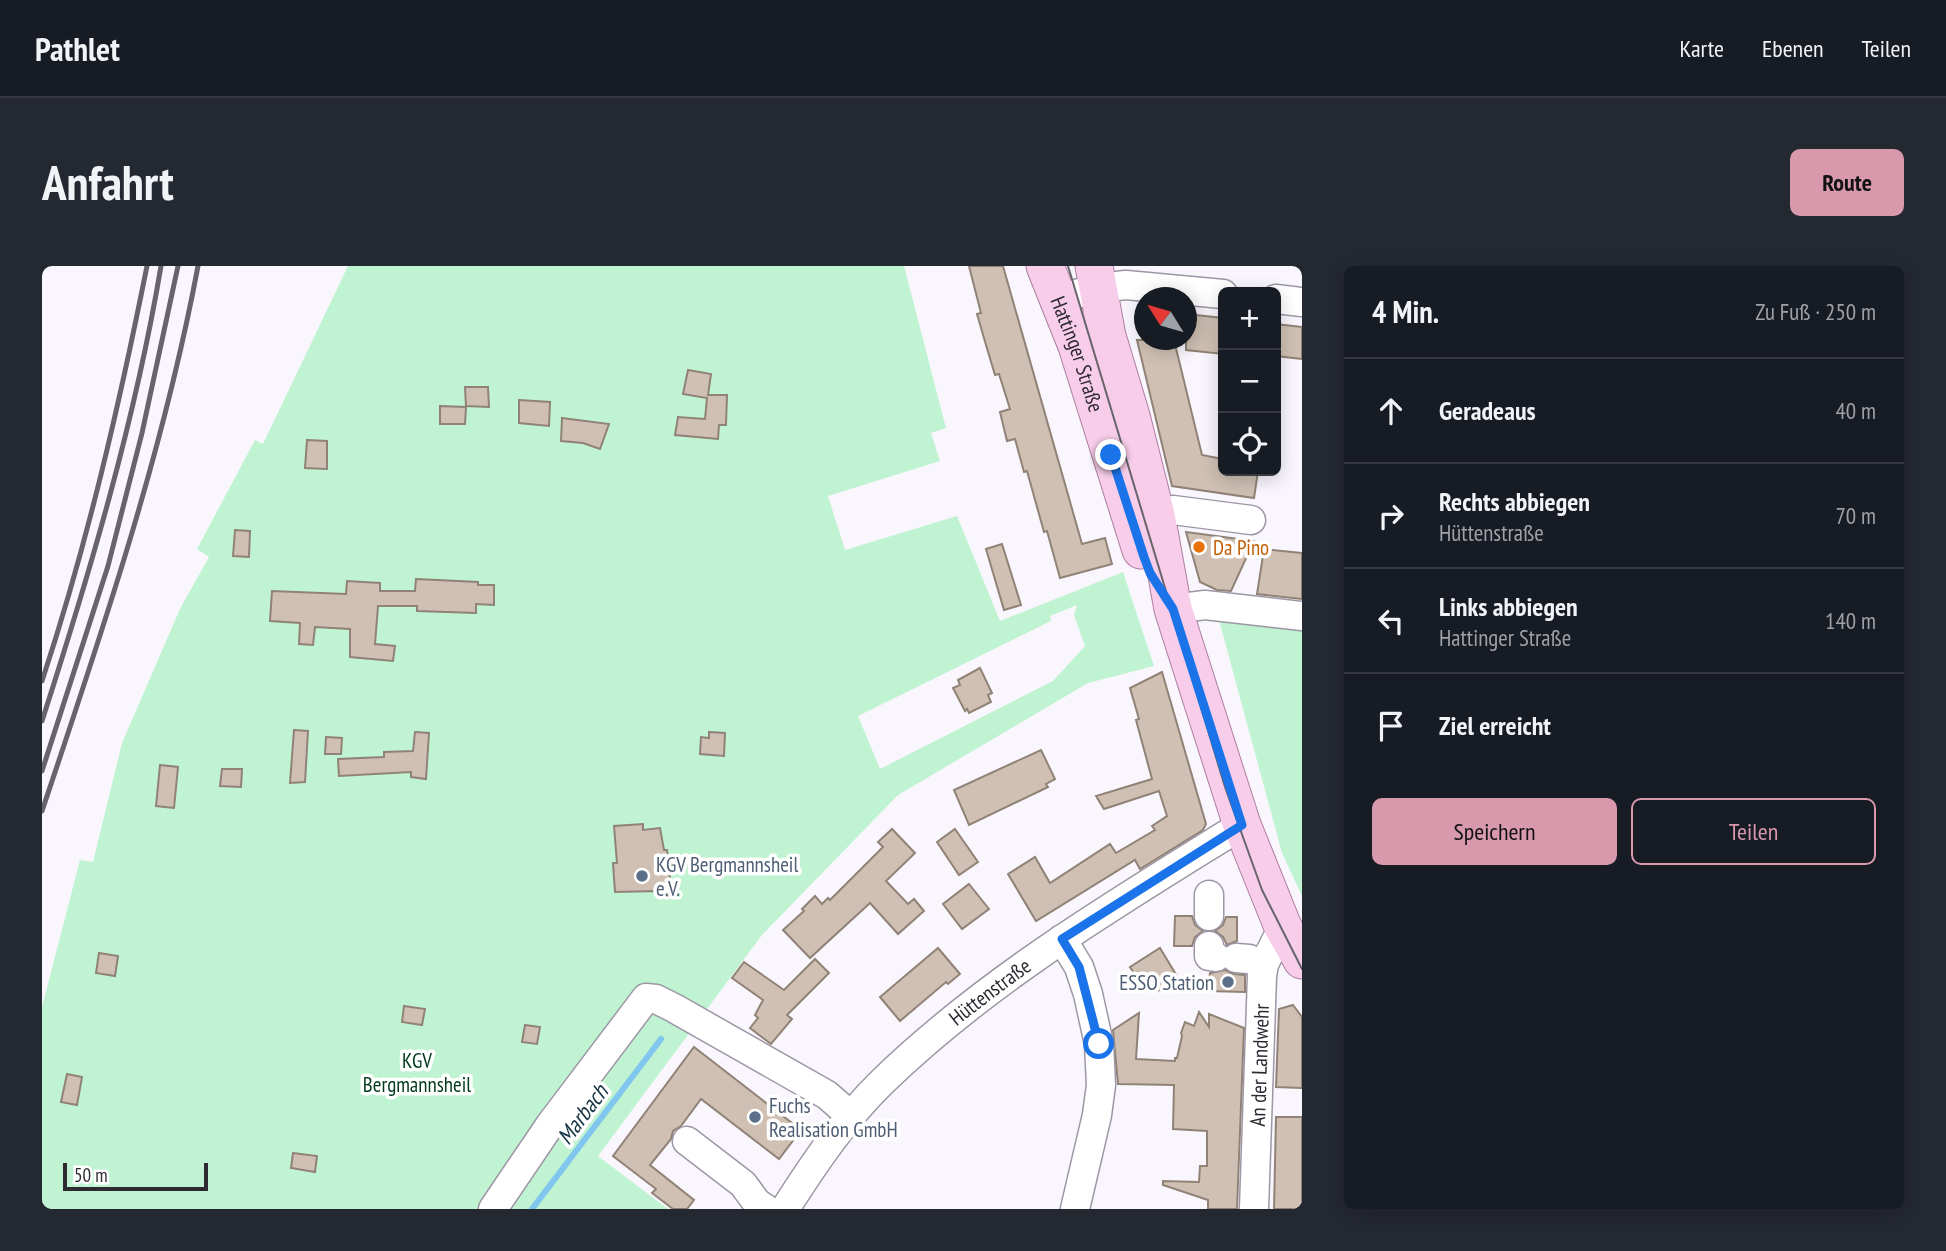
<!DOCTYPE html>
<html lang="de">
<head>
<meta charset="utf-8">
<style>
	:root { --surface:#171b24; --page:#242831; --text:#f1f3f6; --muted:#9ea1a6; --line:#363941; --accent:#d899ad }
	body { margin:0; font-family:"PT Sans Narrow",sans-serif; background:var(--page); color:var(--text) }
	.controls { position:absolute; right:21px; top:21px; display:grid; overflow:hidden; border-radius:10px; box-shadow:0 4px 18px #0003 }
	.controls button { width:63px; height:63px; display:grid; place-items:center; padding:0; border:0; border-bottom:2px solid var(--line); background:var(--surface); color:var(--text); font:35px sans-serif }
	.compass { position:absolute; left:1092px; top:21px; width:63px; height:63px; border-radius:50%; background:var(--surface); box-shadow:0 4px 18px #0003; rotate:307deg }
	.scale { position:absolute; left:21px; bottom:18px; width:145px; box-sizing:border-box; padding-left:7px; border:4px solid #2d2a31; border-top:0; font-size:19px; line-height:24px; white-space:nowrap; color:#2d2a31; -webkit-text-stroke:5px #fff; paint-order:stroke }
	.stop { position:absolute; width:21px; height:21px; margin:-16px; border:5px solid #1a73e8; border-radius:50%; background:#fff }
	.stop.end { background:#1a73e8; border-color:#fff; box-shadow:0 2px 7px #0008 }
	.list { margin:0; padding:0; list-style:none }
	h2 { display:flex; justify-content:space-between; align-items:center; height:91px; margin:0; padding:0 28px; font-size:30px }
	h2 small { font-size:23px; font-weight:400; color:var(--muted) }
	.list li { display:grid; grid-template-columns:46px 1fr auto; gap:21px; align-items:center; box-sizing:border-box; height:105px; padding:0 28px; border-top:2px solid var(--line) }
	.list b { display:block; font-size:26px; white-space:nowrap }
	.list p { margin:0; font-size:23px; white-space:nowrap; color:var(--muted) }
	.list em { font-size:23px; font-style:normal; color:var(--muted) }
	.actions { display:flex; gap:14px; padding:21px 28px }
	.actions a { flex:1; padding:16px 0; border:2px solid var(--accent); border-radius:10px; text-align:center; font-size:24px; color:var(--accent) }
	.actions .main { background:var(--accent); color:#111 }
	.icon { flex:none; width:38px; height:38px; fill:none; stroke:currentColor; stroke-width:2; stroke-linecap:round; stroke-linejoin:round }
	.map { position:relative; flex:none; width:1260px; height:943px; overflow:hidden; border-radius:10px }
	header { display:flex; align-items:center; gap:42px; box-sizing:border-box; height:98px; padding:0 35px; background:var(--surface); border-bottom:2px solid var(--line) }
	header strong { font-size:33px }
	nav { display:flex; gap:38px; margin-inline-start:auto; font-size:24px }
	.intro { display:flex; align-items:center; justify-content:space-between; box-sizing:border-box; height:168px; padding:0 42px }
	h1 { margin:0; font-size:49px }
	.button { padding:18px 32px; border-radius:10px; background:var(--accent); color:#111; font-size:24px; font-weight:700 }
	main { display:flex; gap:42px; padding:0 42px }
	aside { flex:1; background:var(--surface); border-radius:10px; box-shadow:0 4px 18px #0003 }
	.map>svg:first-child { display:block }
	.green { fill:#c0f3d1; fill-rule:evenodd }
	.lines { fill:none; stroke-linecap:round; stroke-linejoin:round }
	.stream { stroke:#80c6ee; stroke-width:6 }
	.building { fill:#cfc0b3; stroke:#908276; stroke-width:2 }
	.minor-casing { stroke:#9d96a6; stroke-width:31 }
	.major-casing { stroke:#ad7ea0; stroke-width:39 }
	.minor { stroke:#fff; stroke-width:28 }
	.major { stroke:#f7cde9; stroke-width:37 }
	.tram { stroke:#67646b; stroke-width:2 }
	.rail { stroke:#67646b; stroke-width:5 }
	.route { stroke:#1a73e8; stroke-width:9 }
	.food-dot { fill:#e8710a; stroke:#fff; stroke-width:2.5 }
	.service-dot { fill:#5c6f8a; stroke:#fff; stroke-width:2.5 }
	.labels { text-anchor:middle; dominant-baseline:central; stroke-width:7; stroke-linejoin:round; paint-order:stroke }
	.street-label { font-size:21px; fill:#2d2a31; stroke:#fff }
	.food-label { font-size:21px; fill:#c56008; stroke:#fff; text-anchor:start }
	.service-label { font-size:21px; fill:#4e5e75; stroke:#fff; text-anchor:start }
	.park-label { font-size:21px; fill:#03391f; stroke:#fff }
	.water-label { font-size:23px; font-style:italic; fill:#153546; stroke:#fff }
</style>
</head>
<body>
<header>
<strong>Pathlet</strong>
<nav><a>Karte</a><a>Ebenen</a><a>Teilen</a></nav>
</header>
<div class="intro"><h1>Anfahrt</h1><a class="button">Route</a></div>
<main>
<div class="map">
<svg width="1260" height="943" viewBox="0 0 1260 943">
	<rect width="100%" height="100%" fill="#f9f6fd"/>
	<g class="green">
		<path d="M306 0H862L904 162 889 167 898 195 786 230 803 284 915 250 958 355 1081 306 1112 400 1046 417 856 529 720 669 662 747 623 725 445 943H0V741L38 594 51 596 80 477 138 343 167 291 155 283 213 174 221 178ZM1035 339 1032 349 1043 380 1011 415 838 503 816 450 1009 355 1008 350Z"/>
		<path d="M1177 354 1260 361V630L1240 587Z"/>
		<path d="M611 744 651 762 556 890 626 943H463L475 922Z"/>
	</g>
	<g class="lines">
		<path class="stream" d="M490 943 619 773"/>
	</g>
	<g class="building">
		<path d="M927 0H961L1040 278 1063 272 1070 298 1018 312 1005 265 1002 266 985 205 982 206 973 173 965 175 958 146 968 143 957 108 953 109 944 79 935 48 939 47Z"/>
		<path d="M1144 48 1181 52V88L1144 84Z"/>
		<path d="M1234 58 1260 61V93L1234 90Z"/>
		<path d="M1095 74H1132L1160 189 1181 193V205H1216L1212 232 1130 220Z"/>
		<path d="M646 104 669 108 666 129H685L684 159H677L676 173 633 169 636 151 663 153 665 132 641 128Z"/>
		<path d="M423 121H446L447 141 424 140Z"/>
		<path d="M477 134 508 136 507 160 477 157Z"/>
		<path d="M398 140 424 141 423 158H398Z"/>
		<path d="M520 152 567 158 558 183 541 177 519 175Z"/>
		<path d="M265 174 285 175V203L263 202Z"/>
		<path d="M193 264 208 265 207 291 191 290Z"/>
		<path d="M1144 266 1212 275 1189 325 1175 324 1158 316Z"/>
		<path d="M960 278 979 339 962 344 944 283Z"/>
		<path d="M1222 283 1260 287V333L1215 328Z"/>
		<path d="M374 313 436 316V319H452V339L434 338V347L375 345V340H336L333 378 353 380 351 395 308 391V363L273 361 271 379 257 378 258 357 228 355 230 325 304 328 305 315 338 317V325H373Z"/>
		<path d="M938 402 950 427 946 429 949 436 927 447 925 443 923 445 911 422 918 419 916 414Z"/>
		<path d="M1120 406 1164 558 1161 564 1098 603 1093 594 994 655 966 608 993 591 1008 617 1068 578 1074 587 1113 564 1110 560 1125 550 1117 525 1062 543 1054 530 1110 513 1094 454 1097 453 1088 422Z"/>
		<path d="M252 464 266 465 263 516 248 517Z"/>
		<path d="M373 466 387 467 384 513 369 511V506L297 510 296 493 342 491V486L371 485Z"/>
		<path d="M667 466 683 467 682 490 658 488 659 471 667 472Z"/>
		<path d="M284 471 300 472 299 488H283Z"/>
		<path d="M999 484 1013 513 1004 518 1006 521 927 559 912 524Z"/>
		<path d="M118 499 136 501 132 542 114 540Z"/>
		<path d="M180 503H200L199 521 178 520Z"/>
		<path d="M601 558V564L618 562 622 584H625L630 630 615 631V625L573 626 571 597H575L572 560Z"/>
		<path d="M850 563 873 587 844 615 866 638 872 633 882 645 856 668 828 637 768 692 741 664 762 645 760 643 773 630 780 638 786 632 788 634 841 581 836 576Z"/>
		<path d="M913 563 936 596 917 609 895 576Z"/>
		<path d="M927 618 947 643 920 663 901 638Z"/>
		<path d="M1133 650H1150L1153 659 1161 665 1153 671 1150 680H1132Z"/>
		<path d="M1184 651H1195V675L1185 679 1181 671 1173 665 1181 659Z"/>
		<path d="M896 682 918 708 906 718 904 716 858 755 838 731Z"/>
		<path d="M1118 682 1144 725 1103 724 1088 701Z"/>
		<path d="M57 687 76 690 73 710 54 707Z"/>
		<path d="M773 693 787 707 745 749 750 753 729 778 708 762 716 752 713 749 721 734 690 712 702 696 742 724Z"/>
		<path d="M1183 704 1192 708 1203 709V726L1165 725 1168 707Z"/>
		<path d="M1251 739 1260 751V822L1234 821 1237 743Z"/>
		<path d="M362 740 383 743 380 759 360 756Z"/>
		<path d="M1157 746 1167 761V748L1202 762 1195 943H1166V934L1121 919V915L1157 916 1158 900H1165V865L1131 863 1132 819 1076 818 1071 764 1097 747 1094 793 1133 795V792H1135L1140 770 1139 767 1143 756 1152 760Z"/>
		<path d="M483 759 498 761 495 778 480 776Z"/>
		<path d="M652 781 759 864 737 893 659 833 639 860 631 865 629 873 608 899 652 934 645 943H631L610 927 614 923 571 890Z"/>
		<path d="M25 808 40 811 35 839 19 836Z"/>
		<path d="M1234 851H1260V943H1232Z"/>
		<path d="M251 887 275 890 273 906 249 902Z"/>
	</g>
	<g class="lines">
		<g class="minor-casing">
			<g id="minor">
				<path d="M1016 33 1056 22 1084 19 1181 28"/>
				<path d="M1234 33 1260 36"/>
				<path d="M1114 249 1131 244 1209 254"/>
				<path d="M1131 343 1163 339 1260 350"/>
				<path d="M1167 650V629"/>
				<path d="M1020 673 1037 701 1046 728 1057 778 1059 819 1055 849 1033 943"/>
				<path d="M1167 680V690L1174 691"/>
				<path d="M1194 692 1207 693 1222 698"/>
				<path d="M645 875 701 918 715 937 724 943"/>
				<path d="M451 943 508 859 604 732 614 733 632 742 785 829 809 850"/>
				<path id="s1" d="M743 943C771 899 802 853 840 816 946 713 1075 637 1200 559"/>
				<path id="s2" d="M1212 943 1220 710 1222 698 1241 661"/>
			</g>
		</g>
		<g class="major-casing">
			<g id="major">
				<path id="s3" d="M1003 0 1035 80 1099 284"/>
				<path d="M1052 0 1065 70 1089 150 1114 249 1131 343 1200 559 1241 661 1260 694"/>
			</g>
		</g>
		<use href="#minor" class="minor"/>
		<use href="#major" class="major"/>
		<path class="tram" d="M1026 0 1183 521 1220 624 1260 703"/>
		<g class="rail">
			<path d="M0 415C45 279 77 140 105 0"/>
			<path d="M0 455C48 306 93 155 119 0"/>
			<path d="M0 505 66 300 100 167 136 0"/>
			<path d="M0 545C60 366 121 187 156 0"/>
		</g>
	</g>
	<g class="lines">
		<path class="route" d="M1057 778 1037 701 1020 673 1200 559 1131 343 1108 307 1102 291 1069 189"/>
	</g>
	<circle class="food-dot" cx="1157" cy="281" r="7"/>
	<g class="service-dot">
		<circle cx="600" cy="610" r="7"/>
		<circle cx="1186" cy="716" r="7"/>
		<circle cx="713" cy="851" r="7"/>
	</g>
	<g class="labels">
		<g class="street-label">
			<text stroke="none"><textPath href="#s3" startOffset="94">Hattinger Straße</textPath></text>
			<text stroke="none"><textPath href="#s1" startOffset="301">Hüttenstraße</textPath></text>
			<text stroke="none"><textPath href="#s2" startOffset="144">An der Landwehr</textPath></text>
		</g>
		<g class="food-label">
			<text x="1171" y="281">Da Pino</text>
		</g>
		<g class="service-label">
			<text x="614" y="598">KGV Bergmannsheil<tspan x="614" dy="24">e.V.</tspan></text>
			<text x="1172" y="716" text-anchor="end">ESSO Station</text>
			<text x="727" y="839">Fuchs<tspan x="727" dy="24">Realisation GmbH</tspan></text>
		</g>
		<g class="park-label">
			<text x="375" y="794">KGV<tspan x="375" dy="24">Bergmannsheil</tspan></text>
		</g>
		<g class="water-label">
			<text transform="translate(540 848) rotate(-53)">Marbach</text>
		</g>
	</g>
</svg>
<div class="controls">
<button>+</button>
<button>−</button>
<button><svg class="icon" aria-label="locate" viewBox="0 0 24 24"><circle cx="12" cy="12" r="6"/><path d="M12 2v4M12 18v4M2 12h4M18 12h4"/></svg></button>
</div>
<svg class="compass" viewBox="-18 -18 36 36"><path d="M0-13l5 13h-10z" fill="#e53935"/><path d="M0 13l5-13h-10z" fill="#9ea1a6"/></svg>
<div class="scale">50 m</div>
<div class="stop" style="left:1057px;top:778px"></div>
<div class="stop end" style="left:1069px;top:189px"></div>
</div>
<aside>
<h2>4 Min.<small>Zu Fuß · 250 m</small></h2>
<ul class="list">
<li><svg class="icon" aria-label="ahead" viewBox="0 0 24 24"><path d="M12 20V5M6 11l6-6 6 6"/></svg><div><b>Geradeaus</b></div><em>40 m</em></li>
<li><svg class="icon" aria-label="right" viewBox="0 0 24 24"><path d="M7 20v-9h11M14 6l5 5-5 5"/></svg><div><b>Rechts abbiegen</b><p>Hüttenstraße</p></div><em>70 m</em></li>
<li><svg class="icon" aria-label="left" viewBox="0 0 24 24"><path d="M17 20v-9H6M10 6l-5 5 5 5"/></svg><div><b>Links abbiegen</b><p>Hattinger Straße</p></div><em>140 m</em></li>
<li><svg class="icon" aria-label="arrive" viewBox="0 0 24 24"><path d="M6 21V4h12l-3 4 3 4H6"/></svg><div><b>Ziel erreicht</b></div></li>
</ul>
<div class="actions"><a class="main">Speichern</a><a>Teilen</a></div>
</aside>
</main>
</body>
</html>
